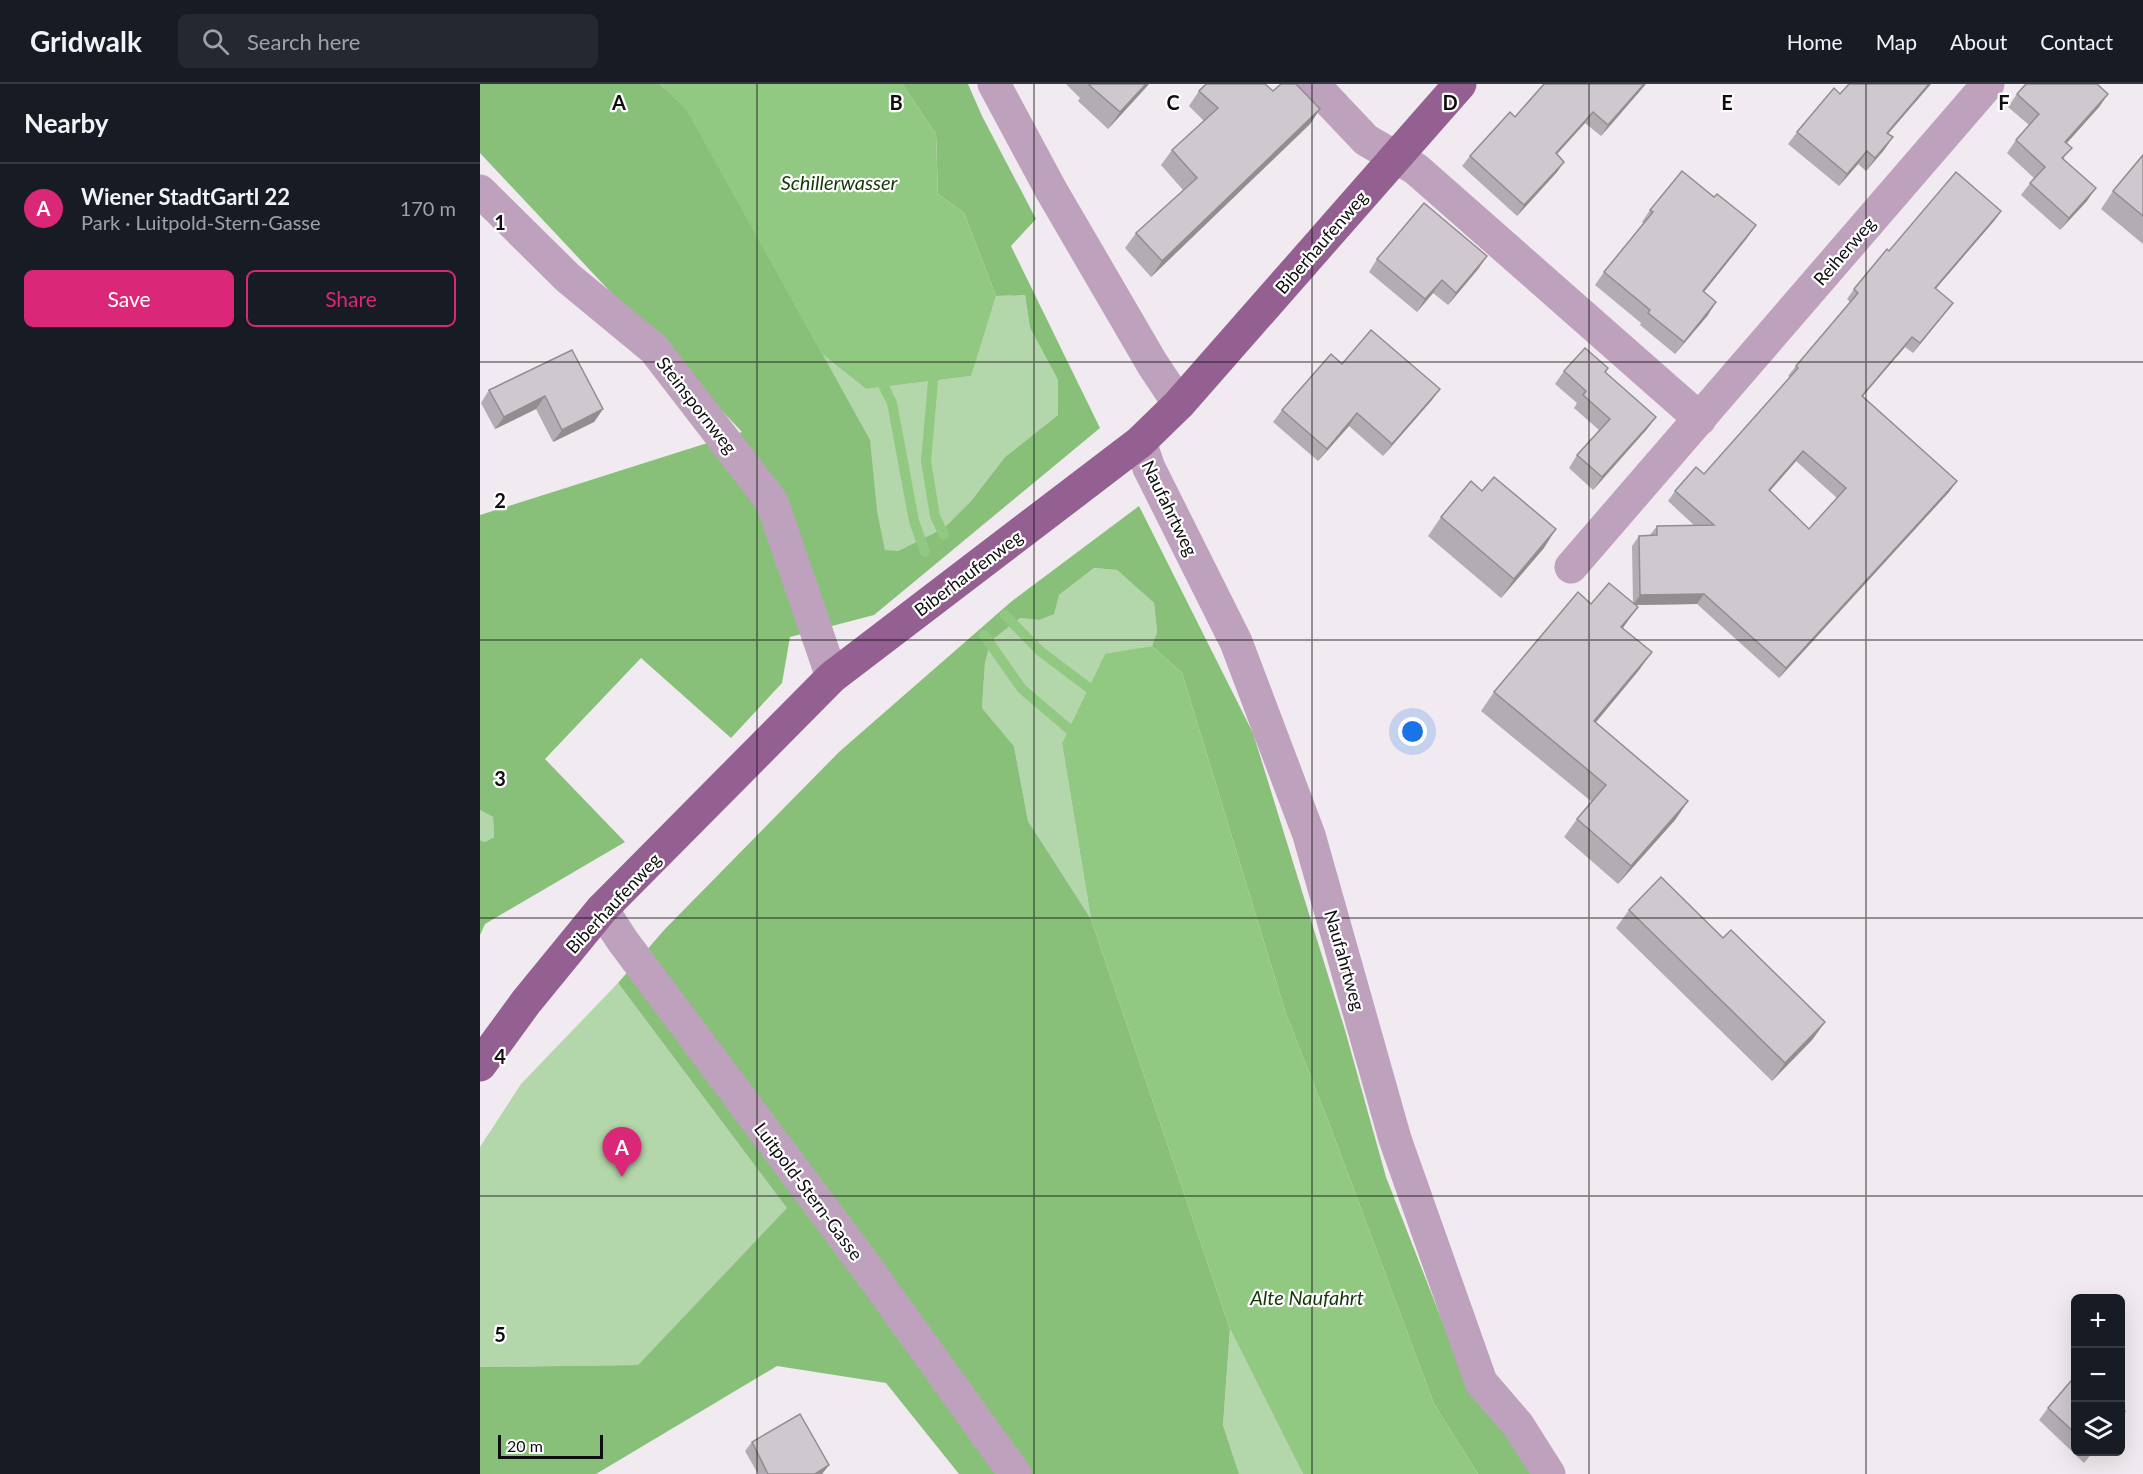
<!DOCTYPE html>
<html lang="en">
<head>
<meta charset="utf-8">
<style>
	:root { --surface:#171b24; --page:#242831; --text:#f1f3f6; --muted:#9ea1a6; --line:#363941; --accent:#db2777 }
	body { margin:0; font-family:Lato,sans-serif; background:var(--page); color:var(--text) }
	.controls { position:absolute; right:18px; bottom:18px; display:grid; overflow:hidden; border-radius:9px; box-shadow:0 6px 24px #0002 }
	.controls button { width:54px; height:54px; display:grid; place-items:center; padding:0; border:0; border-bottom:2px solid var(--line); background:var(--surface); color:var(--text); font:30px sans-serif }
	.scale { position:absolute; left:18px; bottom:15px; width:105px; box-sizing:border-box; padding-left:6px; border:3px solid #0f0d0f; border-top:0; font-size:16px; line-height:21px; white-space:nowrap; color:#0f0d0f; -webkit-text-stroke:4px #fff; paint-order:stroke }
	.you { position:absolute; left:933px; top:648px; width:21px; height:21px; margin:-15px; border:4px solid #fff; border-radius:50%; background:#1a73e8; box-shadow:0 0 0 9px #1a73e833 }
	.badge { display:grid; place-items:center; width:39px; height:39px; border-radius:50%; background:var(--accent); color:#fff; font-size:20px; font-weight:700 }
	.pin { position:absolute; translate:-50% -50px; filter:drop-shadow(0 2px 3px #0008) }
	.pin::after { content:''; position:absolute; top:32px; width:21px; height:18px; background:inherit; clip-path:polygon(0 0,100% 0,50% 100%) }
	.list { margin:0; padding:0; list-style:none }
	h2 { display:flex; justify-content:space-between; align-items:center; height:78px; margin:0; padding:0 24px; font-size:26px }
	h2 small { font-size:20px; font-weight:400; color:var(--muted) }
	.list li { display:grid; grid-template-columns:39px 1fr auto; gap:18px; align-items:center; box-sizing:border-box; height:90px; padding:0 24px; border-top:2px solid var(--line) }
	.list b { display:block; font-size:22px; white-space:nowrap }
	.list p { margin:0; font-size:20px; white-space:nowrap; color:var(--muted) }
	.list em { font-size:20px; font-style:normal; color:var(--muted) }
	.actions { display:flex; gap:12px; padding:18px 24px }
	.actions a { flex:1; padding:14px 0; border:2px solid var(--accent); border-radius:9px; text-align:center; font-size:21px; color:var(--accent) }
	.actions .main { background:var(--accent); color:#fff }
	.icon { flex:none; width:33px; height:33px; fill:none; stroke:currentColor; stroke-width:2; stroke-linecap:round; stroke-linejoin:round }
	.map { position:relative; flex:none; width:1663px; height:1390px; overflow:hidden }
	header { display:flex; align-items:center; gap:36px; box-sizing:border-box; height:84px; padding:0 30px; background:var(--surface); border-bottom:2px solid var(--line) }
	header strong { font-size:28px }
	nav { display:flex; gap:33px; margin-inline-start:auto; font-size:21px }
	.search { width:420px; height:54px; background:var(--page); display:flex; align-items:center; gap:15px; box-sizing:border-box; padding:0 21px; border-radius:9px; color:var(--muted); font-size:22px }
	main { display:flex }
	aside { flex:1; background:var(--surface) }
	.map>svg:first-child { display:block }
	.green { fill:#b4d6ab }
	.forest { fill:#89c079 }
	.water { fill:#92c982 }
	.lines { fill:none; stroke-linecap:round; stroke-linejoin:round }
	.stream { stroke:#92c982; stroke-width:10 }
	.minor { stroke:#bea1bc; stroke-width:33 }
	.major { stroke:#946092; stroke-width:33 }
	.wall { fill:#b2adb2; fill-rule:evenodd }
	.shaded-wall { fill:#918d91 }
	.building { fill:#cfc9cf; stroke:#918d91; stroke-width:1.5; fill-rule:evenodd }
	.grid { fill:none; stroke:#0f0d0f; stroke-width:1.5; stroke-opacity:0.55 }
	.labels { text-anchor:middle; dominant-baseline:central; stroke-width:4.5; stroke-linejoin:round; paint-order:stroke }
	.street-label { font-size:18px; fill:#0f0d0f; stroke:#fff }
	.water-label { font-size:20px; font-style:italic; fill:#143806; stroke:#fff }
	.grid-label { font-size:20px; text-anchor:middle; font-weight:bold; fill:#0f0d0f; stroke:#fff; stroke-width:4.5; stroke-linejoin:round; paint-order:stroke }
</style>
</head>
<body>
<header>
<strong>Gridwalk</strong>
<div class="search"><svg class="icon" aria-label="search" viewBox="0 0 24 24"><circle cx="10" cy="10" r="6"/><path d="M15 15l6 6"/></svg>Search here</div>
<nav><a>Home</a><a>Map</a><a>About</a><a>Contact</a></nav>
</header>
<main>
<aside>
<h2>Nearby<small></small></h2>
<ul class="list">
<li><span class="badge">A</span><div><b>Wiener StadtGartl 22</b><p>Park · Luitpold-Stern-Gasse</p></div><em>170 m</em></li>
</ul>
<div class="actions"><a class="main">Save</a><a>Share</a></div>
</aside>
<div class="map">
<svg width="1663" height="1390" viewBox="0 0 1663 1390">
	<rect width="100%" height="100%" fill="#f1eaf0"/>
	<g class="green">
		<path d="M545 211 550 244 578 296V331L525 373 491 417 464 444 418 467H405L397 426 342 270 386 305 490 292 516 212Z"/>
		<path d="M614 484 637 486 674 519 677 548 672 562 625 571 582 659 611 835 548 737 534 662 502 624 505 579 511 557 540 534 559 536 579 511Z"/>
		<path d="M0 726 13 733 14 753 5 758 0 756Z"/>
		<path d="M138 899 308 1124 158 1281 0 1283V1063L41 1000Z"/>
		<path d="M750 1245 823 1390H759L743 1341Z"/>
	</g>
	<g class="forest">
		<path d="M0 0H180L206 24 390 356 397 426 405 466 418 467 464 444 491 417 525 373 578 331V296L550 244 545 211 516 212 484 129 458 110 456 50 422 0H488L502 32 556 135 531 162 620 344 394 531 310 553 302 599 251 654 161 574 65 675 145 758 5 840 0 851V756L5 758 14 753 13 733 0 726V431L262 348 0 69Z"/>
		<path d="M659 422 773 649 865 946 906 1093 991 1311 1024 1340 1058 1390H998L954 1320 852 1047 805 927 702 589 672 562 677 548 674 519 637 486 614 484 579 511 574 530 559 536 540 534 511 557 505 579 502 624 534 662 548 737 611 835 750 1245 743 1341 759 1390H479L406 1299 297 1282 116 1390H0V1283L158 1281 307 1124 138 899 185 845 359 668 532 517Z"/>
	</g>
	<g class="water">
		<path d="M180 0H422L456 50 458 110 484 129 516 212 491 292 386 305 342 270 206 25Z"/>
		<path d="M672 562 702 589 805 927 852 1047 954 1320 998 1390H823L750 1245 611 835 582 659 625 570Z"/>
	</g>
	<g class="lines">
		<g class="stream">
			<path d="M453 297 446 377 455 432 464 451"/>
			<path d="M404 303 412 319 434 437 445 468"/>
			<path d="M525 531 560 567 609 604"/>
			<path d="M504 551 542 605 589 645"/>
		</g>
		<g class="minor">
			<path d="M514 0 571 106 673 281 699 320"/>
			<path d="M833 0 886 56 936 85 1220 335"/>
			<path d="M0 107 88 194 174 265 292 418 352 593"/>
			<path d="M660 358 669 384 756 558 829 751 915 1055 1001 1298 1038 1341 1069 1390"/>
			<path d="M1091 483 1508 0"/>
			<path d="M122 825 142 856 384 1180 535 1390"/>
		</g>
		<path class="major" d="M0 981 46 918 122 825 352 593 660 358 699 320 980 0"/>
	</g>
	<g class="wall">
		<path d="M586 0H669L628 45 598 17 600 14Z"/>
		<path d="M1166 0 1121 52 1105 39 1077 70 1084 78 1077 88 1037 132 982 82 990 72Z"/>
		<path d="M1451 0 1408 50 1413 53 1404 66 1386 87 1378 80 1359 102 1308 60 1317 48 1360 10Z"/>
		<path d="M719 7H793L840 25 830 40 671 193 645 164 656 149 703 106 681 81 692 66 724 37 709 22Z"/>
		<path d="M1537 10H1628L1619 23 1587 59 1584 75 1607 117 1580 146 1541 111 1554 94 1527 69 1536 56 1549 41 1528 23Z"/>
		<path d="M1663 71V160L1621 125 1633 107Z"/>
		<path d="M1170 126 1267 154 1224 208 1228 231 1195 270 1160 241 1161 239 1115 201 1124 188 1164 140 1162 138Z"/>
		<path d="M1521 127 1514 137 1455 205 1473 219 1433 269 1425 263 1383 312 1477 397 1469 408 1299 594 1217 520 1156 521 1143 544 1172 568 1159 586 1116 638 1208 717 1195 736 1138 800 1084 753 1097 735 1112 718 1001 627 1014 608 1111 520 1153 519 1152 462 1159 452 1170 451 1177 442H1215L1188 417 1195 407 1224 390 1310 293 1308 292 1316 282 1370 218 1367 215 1374 205 1409 167ZM1316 377 1357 414 1329 445 1290 407Z"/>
		<path d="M897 175 999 184 968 221 953 209 937 228 889 188Z"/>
		<path d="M92 266 123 325 114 338 73 358 56 325 15 345 1 319 9 306Z"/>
		<path d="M862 280 960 305 951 317 903 372 869 342 838 377 793 338 802 326Z"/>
		<path d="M1084 287 1125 288 1176 333 1167 345 1113 406 1089 384 1097 371 1119 346 1094 324 1097 319 1075 300Z"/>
		<path d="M961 433 1064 464 1021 514 948 452Z"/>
		<path d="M1149 826 1345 938 1332 956 1292 997 1136 844Z"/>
		<path d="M1596 1291V1368H1613L1604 1379 1559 1336 1568 1324Z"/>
		<path d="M272 1358 349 1381 342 1390H278L265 1367Z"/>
	</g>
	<g class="shaded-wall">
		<path d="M666 0H669L628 45 640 28Z"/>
		<path d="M1164 0H1166L1121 52 1128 41Z"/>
		<path d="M1449 0H1451L1398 61 1407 49Z"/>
		<path d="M1628 10 1619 23 1576 71 1585 58Z"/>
		<path d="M840 25 830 40 671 193 682 177Z"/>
		<path d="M1113 28 1105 39 1068 80 1076 69Z"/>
		<path d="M1413 53 1404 66 1386 87 1395 74Z"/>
		<path d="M1387 67 1378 80 1359 102 1367 90Z"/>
		<path d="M1084 78 1077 88 1037 132 1044 121Z"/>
		<path d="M1616 104 1607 117 1580 146 1589 134Z"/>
		<path d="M1521 127 1514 137 1447 215 1455 204Z"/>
		<path d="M1276 141 1267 154 1214 220 1223 207Z"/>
		<path d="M1007 172 999 184 968 221 976 209Z"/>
		<path d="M962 196 953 209 937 228 945 215Z"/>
		<path d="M1236 218 1228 231 1195 270 1204 258Z"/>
		<path d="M1473 219 1433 269 1440 259Z"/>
		<path d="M1432 253 1425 263 1374 322 1382 312Z"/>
		<path d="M960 305 951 317 903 372 912 360Z"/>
		<path d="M65 312 56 325 15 345 24 333Z"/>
		<path d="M123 325 114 338 73 358 82 346Z"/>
		<path d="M877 329 869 342 838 377 847 365Z"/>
		<path d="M1176 333 1167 345 1113 406 1122 393Z"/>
		<path d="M1323 367 1316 377 1282 416 1289 406Z"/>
		<path d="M1477 397 1469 408 1299 594 1306 584Z"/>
		<path d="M1076 445 1064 464 1021 514 1034 495Z"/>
		<path d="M1224 510 1217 520 1153 521 1160 511Z"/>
		<path d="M1158 523 1145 541 1129 561 1141 543Z"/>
		<path d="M1172 568 1159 586 1102 655 1114 637Z"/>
		<path d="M1208 717 1195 736 1138 800 1151 782Z"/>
		<path d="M1345 938 1332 956 1292 997 1305 979Z"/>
		<path d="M349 1381 342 1390H335Z"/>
	</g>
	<g class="building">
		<path d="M610 0H666L640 28 609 1Z"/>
		<path d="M726 0H785L793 7 801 0H816L840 25 682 177 656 149 717 94 692 66 738 24 719 7Z"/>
		<path d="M1064 0H1164L1128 41 1113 28 1076 69 1084 78 1044 121 990 72 1030 28 1035 33Z"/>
		<path d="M1369 0H1449L1407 49 1413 53 1395 74 1387 67 1367 90 1317 48 1354 4 1360 10Z"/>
		<path d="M1546 0H1617L1628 10 1585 58 1592 64 1582 74 1616 104 1589 134 1550 99 1565 83 1536 56 1559 30 1537 10Z"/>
		<path d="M1663 71V132L1633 107Z"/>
		<path d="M1202 87 1234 113 1237 110 1276 141 1223 207 1236 218 1204 258 1168 229 1170 226 1124 188 1173 128 1170 126Z"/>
		<path d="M1476 88 1521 127 1455 204 1473 219 1440 259 1432 253 1382 312 1477 397 1306 584 1224 510 1160 511 1159 452 1177 451V442L1234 441 1195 407 1216 383 1224 390 1318 284 1316 282 1378 209 1374 205 1407 165 1409 167ZM1323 367 1366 404 1329 445 1289 406Z"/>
		<path d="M944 119 1007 172 976 209 962 196 945 215 897 175Z"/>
		<path d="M891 246 960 305 912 360 877 329 847 365 802 326 851 270 862 280Z"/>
		<path d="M1105 264 1128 284 1125 288 1176 333 1122 393 1097 371 1130 335 1103 311 1106 307 1084 287Z"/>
		<path d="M92 266 123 325 82 346 65 312 24 333 9 306Z"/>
		<path d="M1014 393 1076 445 1034 495 961 433 991 397 1002 407Z"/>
		<path d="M1129 499 1158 523 1141 543 1172 568 1114 637 1208 717 1151 782 1097 735 1126 701 1014 608 1098 508 1111 520Z"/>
		<path d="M1181 793 1243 854 1251 846 1345 938 1305 979 1149 826Z"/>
		<path d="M1596 1291V1350L1568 1324Z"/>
		<path d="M1641 1323 1645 1327 1641 1333Z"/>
		<path d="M320 1330 349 1381 335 1390H288L272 1358Z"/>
	</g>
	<path class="grid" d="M277 0V1390M554 0V1390M832 0V1390M1109 0V1390M1386 0V1390M0 278H1663M0 556H1663M0 834H1663M0 1112H1663"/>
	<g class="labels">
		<g class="street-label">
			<text transform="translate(841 158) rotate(-49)">Biberhaufenweg</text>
			<text transform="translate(1364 167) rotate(-49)">Reiherweg</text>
			<text transform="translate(217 321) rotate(52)">Steinspornweg</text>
			<text transform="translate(690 424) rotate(64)">Naufahrtweg</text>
			<text transform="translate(488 489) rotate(-37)">Biberhaufenweg</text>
			<text transform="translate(133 819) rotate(-47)">Biberhaufenweg</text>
			<text transform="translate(865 876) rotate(74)">Naufahrtweg</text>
			<text transform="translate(329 1107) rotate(53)">Luitpold-Stern-Gasse</text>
		</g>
		<g class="water-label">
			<text x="359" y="98">Schillerwasser</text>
			<text x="827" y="1213">Alte Naufahrt</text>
		</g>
	</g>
	<g class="grid-label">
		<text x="139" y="26">A</text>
		<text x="416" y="26">B</text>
		<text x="693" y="26">C</text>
		<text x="970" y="26">D</text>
		<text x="1247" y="26">E</text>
		<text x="1524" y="26">F</text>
		<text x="20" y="146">1</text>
		<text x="20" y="424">2</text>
		<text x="20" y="702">3</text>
		<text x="20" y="980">4</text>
		<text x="20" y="1258">5</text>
	</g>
</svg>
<div class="controls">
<button>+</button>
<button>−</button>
<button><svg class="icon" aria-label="layers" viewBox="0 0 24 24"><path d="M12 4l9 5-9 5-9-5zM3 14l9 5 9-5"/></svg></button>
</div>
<div class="scale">20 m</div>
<div class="you"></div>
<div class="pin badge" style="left:142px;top:1093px">A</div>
</div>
</main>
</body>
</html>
